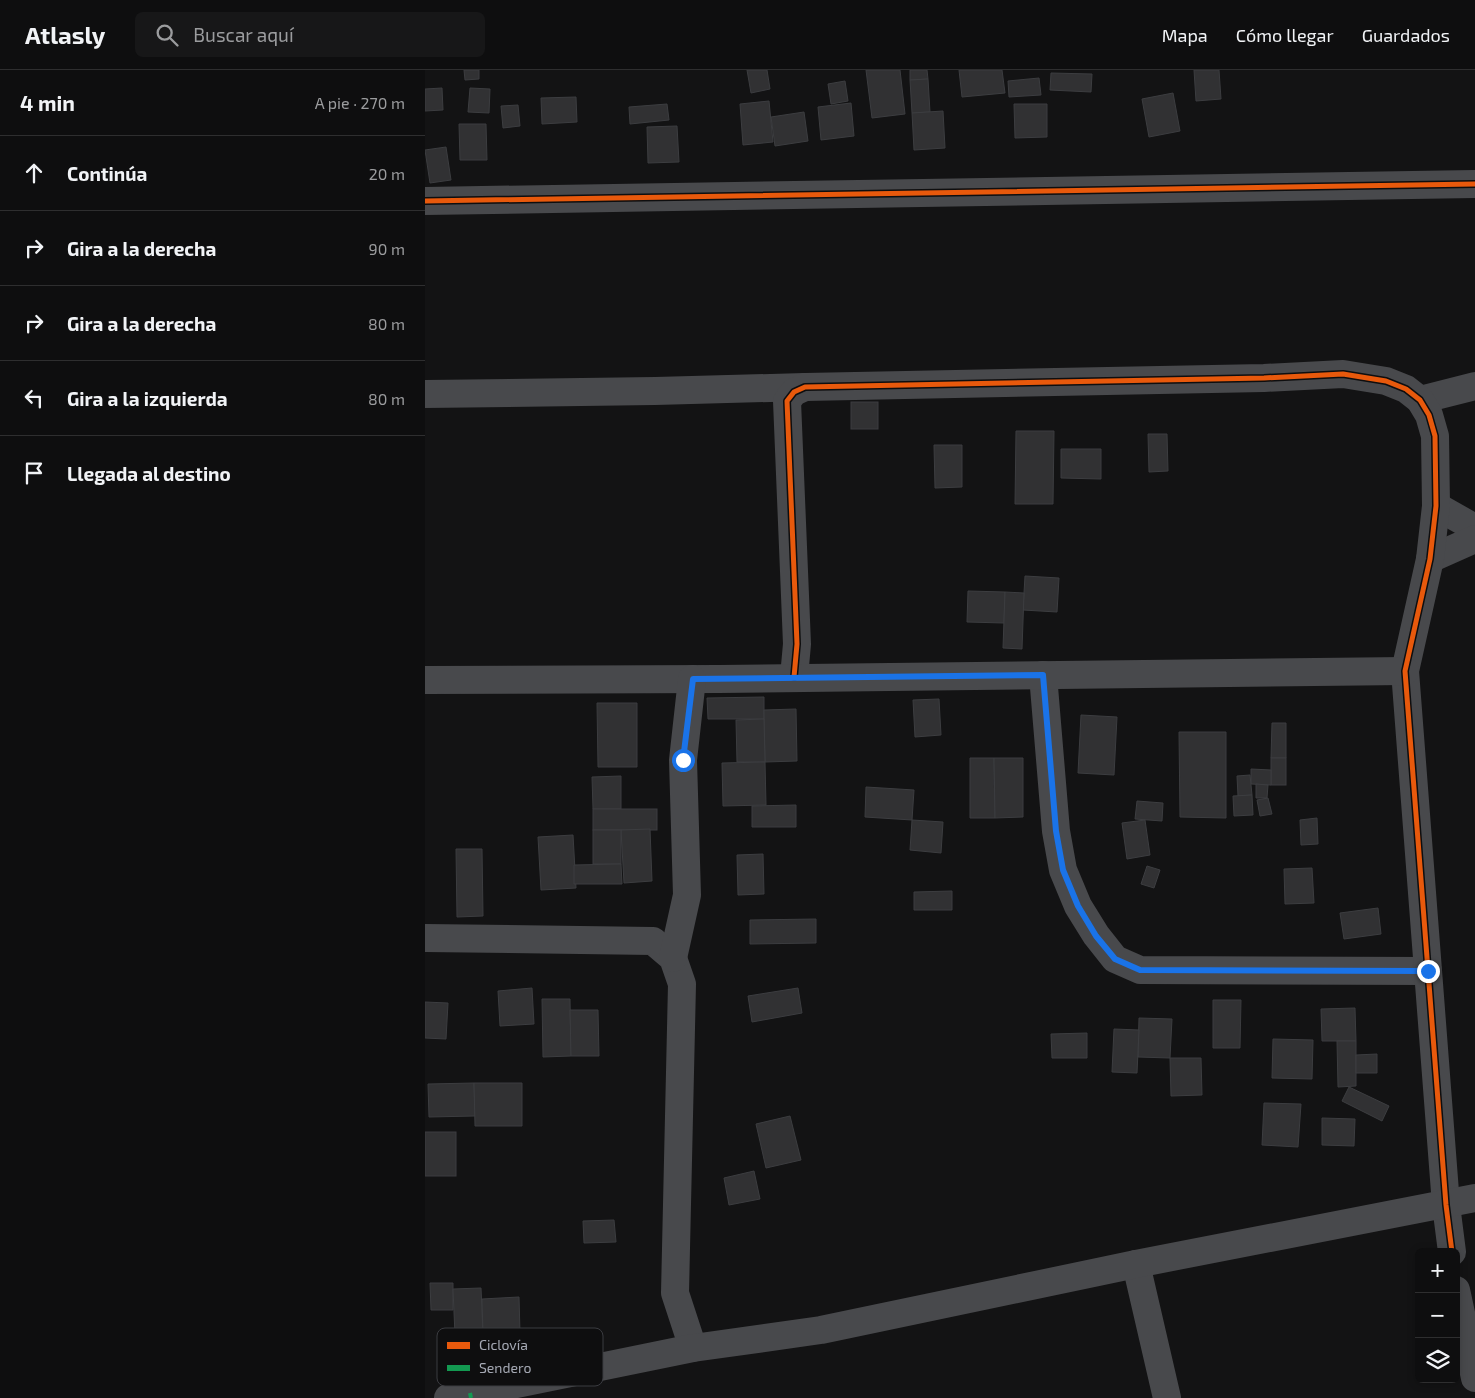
<!DOCTYPE html>
<html lang="es">
<head>
<meta charset="utf-8">
<style>
	:root { --surface:#0e0e0f; --page:#171718; --text:#f1f3f6; --muted:#9b9c9e; --line:#2e2e2f }
	body { margin:0; font-family:"Exo 2",sans-serif; background:var(--page); color:var(--text) }
	.controls { position:absolute; right:15px; bottom:15px; display:grid; overflow:hidden; border-radius:8px; box-shadow:0 2px 8px #0003 }
	.controls button { width:45px; height:45px; display:grid; place-items:center; padding:0; border:0; border-bottom:1px solid var(--line); background:var(--surface); color:var(--text); font:25px sans-serif }
	.stop { position:absolute; width:15px; height:15px; margin:-11px; border:4px solid #1a73e8; border-radius:50%; background:#fff }
	.stop.end { background:#1a73e8; border-color:#fff; box-shadow:0 1px 5px #0008 }
	.list { margin:0; padding:0; list-style:none }
	h2 { display:flex; justify-content:space-between; align-items:center; height:65px; margin:0; padding:0 20px; font-size:21px }
	h2 small { font-size:16px; font-weight:400; color:var(--muted) }
	.list li { display:grid; grid-template-columns:32px 1fr auto; gap:15px; align-items:center; box-sizing:border-box; height:75px; padding:0 20px; border-top:1px solid var(--line) }
	.list b { display:block; font-size:19px; white-space:nowrap }
	.list em { font-size:16px; font-style:normal; color:var(--muted) }
	.icon { flex:none; width:28px; height:28px; fill:none; stroke:currentColor; stroke-width:2; stroke-linecap:round; stroke-linejoin:round }
	.map { position:relative; flex:none; width:1050px; height:1328px; overflow:hidden }
	header { display:flex; align-items:center; gap:30px; box-sizing:border-box; height:70px; padding:0 25px; background:var(--surface); border-bottom:1px solid var(--line) }
	header strong { font-size:24px }
	nav { display:flex; gap:28px; margin-inline-start:auto; font-size:18px }
	.search { width:350px; height:45px; background:var(--page); display:flex; align-items:center; gap:12px; box-sizing:border-box; padding:0 18px; border-radius:8px; color:var(--muted); font-size:19px }
	main { display:flex }
	aside { flex:1; background:var(--surface) }
	.map>svg:first-child { display:block }
	.building { fill:#313133; stroke:#3c3d40 }
	.lines { fill:none; stroke-linecap:round; stroke-linejoin:round }
	.minor { stroke:#48494c; stroke-width:28 }
	.quiet { stroke:#139951; stroke-width:4; stroke-dasharray:8 4; stroke-linecap:butt }
	.cycleway-casing { stroke:#0e0e0f; stroke-width:8 }
	.cycleway { stroke:#e8590c; stroke-width:5 }
	.route { stroke:#1a73e8; stroke-width:6 }
	.key { fill:#0e0e0f; stroke:#3b3c41; stroke-width:1 }
	.key-label { font-size:14px; fill:#a5a9b4 }
</style>
</head>
<body>
<header>
<strong>Atlasly</strong>
<div class="search"><svg class="icon" aria-label="search" viewBox="0 0 24 24"><circle cx="10" cy="10" r="6"/><path d="M15 15l6 6"/></svg>Buscar aquí</div>
<nav><a>Mapa</a><a>Cómo llegar</a><a>Guardados</a></nav>
</header>
<main>
<aside>
<h2>4 min<small>A pie · 270 m</small></h2>
<ul class="list">
<li><svg class="icon" aria-label="ahead" viewBox="0 0 24 24"><path d="M12 20V5M6 11l6-6 6 6"/></svg><div><b>Continúa</b></div><em>20 m</em></li>
<li><svg class="icon" aria-label="right" viewBox="0 0 24 24"><path d="M7 20v-9h11M14 6l5 5-5 5"/></svg><div><b>Gira a la derecha</b></div><em>90 m</em></li>
<li><svg class="icon" aria-label="right" viewBox="0 0 24 24"><path d="M7 20v-9h11M14 6l5 5-5 5"/></svg><div><b>Gira a la derecha</b></div><em>80 m</em></li>
<li><svg class="icon" aria-label="left" viewBox="0 0 24 24"><path d="M17 20v-9H6M10 6l-5 5 5 5"/></svg><div><b>Gira a la izquierda</b></div><em>80 m</em></li>
<li><svg class="icon" aria-label="arrive" viewBox="0 0 24 24"><path d="M6 21V4h12l-3 4 3 4H6"/></svg><div><b>Llegada al destino</b></div></li>
</ul>
</aside>
<div class="map">
<svg width="1050" height="1328" viewBox="0 0 1050 1328">
	<rect width="100%" height="100%" fill="#131314"/>
	<g class="building">
		<path d="M39 0H54V9L40 10Z"/>
		<path d="M322 0H342L345 19 326 23Z"/>
		<path d="M441 0H475L480 44 447 48Z"/>
		<path d="M485 0H502L503 9 485 10Z"/>
		<path d="M534 0H577L580 23 537 27Z"/>
		<path d="M769 0H794L796 29 771 31Z"/>
		<path d="M626 3 667 4 666 22 625 20Z"/>
		<path d="M614 8 616 25 584 27 583 11Z"/>
		<path d="M503 9 505 42 487 43 485 10Z"/>
		<path d="M420 11 423 31 406 34 403 14Z"/>
		<path d="M17 18 18 40 0 41V19Z"/>
		<path d="M45 18 65 19 64 43 43 42Z"/>
		<path d="M748 23 755 61 724 67 717 29Z"/>
		<path d="M151 27 152 52 117 54 116 28Z"/>
		<path d="M344 31 348 72 318 75 315 34Z"/>
		<path d="M426 33 429 66 396 70 393 37Z"/>
		<path d="M242 34 244 50 205 54 204 37Z"/>
		<path d="M589 34H622V67L590 68Z"/>
		<path d="M93 35 95 56 78 58 76 36Z"/>
		<path d="M518 41 520 78 489 80 487 43Z"/>
		<path d="M379 42 383 71 350 76 346 47Z"/>
		<path d="M34 54H61L62 90H35Z"/>
		<path d="M252 56 254 92 223 93 222 57Z"/>
		<path d="M21 77 26 110 5 113 0 80Z"/>
		<rect x="426" y="332" width="27" height="27"/>
		<path d="M591 361H629L628 434H590Z"/>
		<path d="M723 364H742L743 401 724 402Z"/>
		<path d="M509 375H537V417L510 418Z"/>
		<path d="M636 379H676V409L636 408Z"/>
		<path d="M600 506 634 508 632 542 598 540Z"/>
		<path d="M543 521 580 522 579 553 542 552Z"/>
		<path d="M580 522 599 523 597 579 578 578Z"/>
		<path d="M339 627V649H283L282 628Z"/>
		<path d="M514 629 516 665 490 667 488 630Z"/>
		<path d="M172 633H212V697H173Z"/>
		<path d="M371 639 372 691 340 692 339 640Z"/>
		<path d="M656 645 692 647 689 705 653 703Z"/>
		<path d="M339 649 340 692H312L311 650Z"/>
		<path d="M847 653H861V688H846Z"/>
		<path d="M754 662H801V748L755 747Z"/>
		<path d="M545 688H569L570 748H545Z"/>
		<path d="M569 688H598V747L570 748Z"/>
		<rect x="846" y="688" width="15" height="27"/>
		<path d="M340 692 341 735 298 736 297 693Z"/>
		<path d="M826 699 846 700V715L826 714Z"/>
		<path d="M825 705 827 725 813 726 812 706Z"/>
		<path d="M196 706V739H168L167 707Z"/>
		<path d="M831 714 843 715 842 728H831Z"/>
		<path d="M441 717 489 720 487 750 440 747Z"/>
		<path d="M827 725 828 745 809 746 808 726Z"/>
		<path d="M843 728 847 744 835 746 832 730Z"/>
		<path d="M712 731 738 733 737 751 710 749Z"/>
		<path d="M371 735V757H327V736Z"/>
		<rect x="168" y="739" width="64" height="21"/>
		<path d="M892 748 893 774 876 775 875 750Z"/>
		<path d="M487 750 518 752 516 783 485 780Z"/>
		<path d="M720 750 725 785 702 789 697 753Z"/>
		<path d="M225 759 227 811 199 813 196 760Z"/>
		<rect x="168" y="760" width="28" height="34"/>
		<path d="M148 765 151 818 116 820 113 767Z"/>
		<path d="M31 779H57L58 846 32 847Z"/>
		<path d="M338 784 339 824 313 825 312 785Z"/>
		<path d="M196 794 197 814H149V795Z"/>
		<path d="M722 796 735 800 729 818 716 814Z"/>
		<path d="M887 798 889 833 860 834 859 799Z"/>
		<path d="M527 821V840H489V822Z"/>
		<path d="M953 838 956 864 919 869 915 843Z"/>
		<path d="M391 849V873L325 874V850Z"/>
		<path d="M107 918 109 954 75 956 73 921Z"/>
		<path d="M373 918 377 943 327 952 323 926Z"/>
		<path d="M117 929H145L146 986 118 987Z"/>
		<path d="M788 930H816L815 978H788Z"/>
		<path d="M0 932 23 933 21 969 0 968Z"/>
		<path d="M930 938 931 971H897L896 939Z"/>
		<path d="M145 940H173L174 986H146Z"/>
		<path d="M714 948 747 949 745 988 713 987Z"/>
		<path d="M689 959 714 960 712 1003 687 1002Z"/>
		<path d="M662 963V988H627L626 964Z"/>
		<path d="M848 969 888 970 887 1009 847 1008Z"/>
		<path d="M912 971H931V1016L913 1017Z"/>
		<path d="M952 984V1003H931V985Z"/>
		<path d="M745 988H776L777 1025 746 1026Z"/>
		<path d="M49 1013 50 1046 4 1047 3 1014Z"/>
		<path d="M49 1013H97V1056H50Z"/>
		<path d="M924 1017 964 1036 957 1051 917 1031Z"/>
		<path d="M839 1033 876 1034 873 1077 837 1075Z"/>
		<path d="M365 1046 376 1090 341 1098 331 1054Z"/>
		<path d="M897 1048 930 1049 929 1076 897 1075Z"/>
		<rect x="0" y="1062" width="31" height="44"/>
		<path d="M329 1101 335 1129 304 1135 299 1108Z"/>
		<path d="M189 1150 191 1172 159 1173 158 1151Z"/>
		<path d="M5 1213H28V1240H6Z"/>
		<path d="M56 1218 58 1264 30 1265 28 1219Z"/>
		<path d="M94 1227 95 1263 58 1264 57 1229Z"/>
	</g>
	<g class="lines">
		<g class="minor">
			<path d="M0 131 1050 114"/>
			<path d="M0 324 230 321 380 317"/>
			<path d="M995 330 1050 316"/>
			<path d="M1011 436 1050 458"/>
			<path d="M1005 489 1050 469"/>
			<path d="M618 605 631 761 638 800 653 836 671 865 690 889 715 900 1003 901"/>
			<path d="M369 607 372 574 362 331 369 322 380 317 839 308 918 304 961 311 981 319 995 330 1004 345 1010 366 1011 436 1005 489 980 601 1021 1135 1027 1182"/>
			<path d="M0 610 294 609 980 601"/>
			<path d="M0 868 228 871 248 888 257 914 250 1223 268 1278"/>
			<path d="M248 888 262 825 258 690 267 609"/>
			<path d="M711 1194 742 1328"/>
			<path d="M1031 1220 1050 1308"/>
			<path d="M23 1328 268 1278 396 1260 711 1194 1050 1128"/>
		</g>
		<path class="quiet" d="M45 1323 46 1328"/>
		<g class="cycleway-casing">
			<g id="cycleway">
				<path d="M0 131 1050 114"/>
				<path d="M369 607 372 574 362 331 369 322 380 317 839 308 918 304 961 311 981 319 995 330 1004 345 1010 366 1011 436 1005 489 980 601 1021 1135 1027 1182"/>
			</g>
		</g>
		<use href="#cycleway" class="cycleway"/>
	</g>
	<g class="lines">
		<path class="route" d="M258 690 268 609 618 605 631 761 638 800 653 836 671 866 690 889 715 900 1003 901"/>
	</g>
	<rect x="12" y="1258" width="166" height="58" rx="8" class="key"/>
	<rect x="22" y="1272" width="23" height="7" fill="#e8590c"/>
	<rect x="22" y="1295" width="23" height="6" fill="#139951"/>
	<g class="key-label">
		<text x="54" y="1280">Ciclovía</text>
		<text x="54" y="1303">Sendero</text>
	</g>
</svg>
<div class="controls">
<button>+</button>
<button>−</button>
<button><svg class="icon" aria-label="layers" viewBox="0 0 24 24"><path d="M12 4l9 5-9 5-9-5zM3 14l9 5 9-5"/></svg></button>
</div>
<div class="stop" style="left:258px;top:690px"></div>
<div class="stop end" style="left:1003px;top:901px"></div>
</div>
</main>
</body>
</html>
